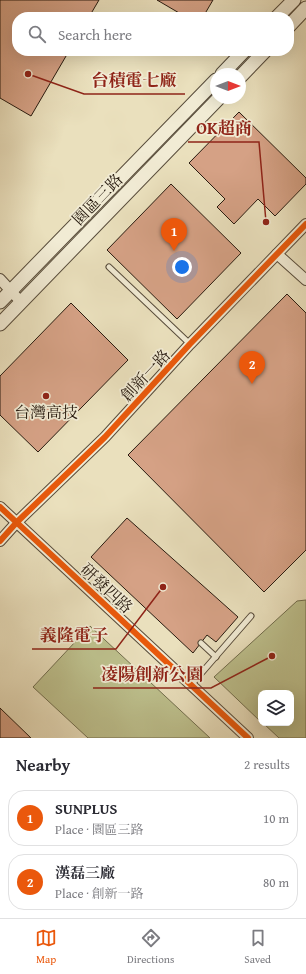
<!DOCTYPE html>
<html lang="en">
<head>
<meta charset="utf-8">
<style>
	:root { --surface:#fff; --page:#f7f7f7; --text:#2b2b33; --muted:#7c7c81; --line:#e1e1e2; --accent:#ea580c }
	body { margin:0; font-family:"Gentium Book Plus","Noto Serif TC",serif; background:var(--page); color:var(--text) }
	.controls { position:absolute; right:12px; bottom:12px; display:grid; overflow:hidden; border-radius:8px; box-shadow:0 4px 16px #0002 }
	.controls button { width:36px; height:36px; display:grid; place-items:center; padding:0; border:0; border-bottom:1px solid var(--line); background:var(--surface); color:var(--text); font:20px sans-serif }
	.compass { position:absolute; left:210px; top:68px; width:36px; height:36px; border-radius:50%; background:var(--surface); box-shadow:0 4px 16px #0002; rotate:90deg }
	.you { position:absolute; left:182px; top:267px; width:14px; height:14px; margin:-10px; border:3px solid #fff; border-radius:50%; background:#1a73e8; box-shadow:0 0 0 6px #1a73e833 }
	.badge { display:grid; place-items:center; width:26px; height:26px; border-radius:50%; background:var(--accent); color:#fff; font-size:13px; font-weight:700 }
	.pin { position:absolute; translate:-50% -33px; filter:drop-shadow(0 1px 2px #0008) }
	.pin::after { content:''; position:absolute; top:21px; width:14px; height:12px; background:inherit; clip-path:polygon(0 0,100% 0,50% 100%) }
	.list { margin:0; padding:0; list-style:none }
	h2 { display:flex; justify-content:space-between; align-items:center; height:52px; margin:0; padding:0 16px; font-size:17px }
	h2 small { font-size:13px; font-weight:400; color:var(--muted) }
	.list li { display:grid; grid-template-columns:26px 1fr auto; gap:12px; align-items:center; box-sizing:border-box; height:56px; margin:0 8px 8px; padding:0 8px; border:1px solid var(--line); border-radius:16px }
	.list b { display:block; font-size:15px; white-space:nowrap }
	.list p { margin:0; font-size:13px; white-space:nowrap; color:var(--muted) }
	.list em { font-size:13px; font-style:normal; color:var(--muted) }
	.icon { flex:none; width:22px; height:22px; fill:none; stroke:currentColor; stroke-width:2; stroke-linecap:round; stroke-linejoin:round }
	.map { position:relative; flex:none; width:306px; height:738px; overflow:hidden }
	.search { position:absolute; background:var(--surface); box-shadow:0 4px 16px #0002; left:12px; right:12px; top:12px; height:44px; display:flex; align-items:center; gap:10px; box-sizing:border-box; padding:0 14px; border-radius:16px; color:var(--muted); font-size:15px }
	.sheet { height:180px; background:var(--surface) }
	nav { display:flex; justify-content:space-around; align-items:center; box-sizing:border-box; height:56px; border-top:1px solid var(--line); background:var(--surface); font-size:11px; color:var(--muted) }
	nav a { display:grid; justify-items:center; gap:2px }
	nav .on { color:var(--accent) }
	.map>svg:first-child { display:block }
	.green { fill:#bdc08d; stroke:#726e4e }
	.building { fill:#d5a185; stroke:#281b10 }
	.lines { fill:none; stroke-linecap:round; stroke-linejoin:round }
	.service-casing { stroke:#584c3b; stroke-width:7 }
	.minor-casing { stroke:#584c3b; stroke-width:12 }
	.tertiary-casing { stroke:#584c3b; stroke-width:15 }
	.service { stroke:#f1ebd4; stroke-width:5 }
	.minor { stroke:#f1ebd4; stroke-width:10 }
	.tertiary { stroke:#f1ebd4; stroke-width:13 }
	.cycleway-casing { stroke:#f1ebd4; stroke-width:8 }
	.cycleway { stroke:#e8590c; stroke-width:6 }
	.poi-dot { fill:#8f2418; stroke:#f1ebd4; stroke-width:1.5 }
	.labels { text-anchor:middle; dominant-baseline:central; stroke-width:3.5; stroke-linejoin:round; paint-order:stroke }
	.street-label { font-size:16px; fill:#281b10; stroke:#f1ebd4 }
	.poi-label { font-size:16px; fill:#281b10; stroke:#f1ebd4 }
	.leader { fill:none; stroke:#8f2418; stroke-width:1.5 }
	.callout-dot { fill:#8f2418; stroke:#f1ebd4; stroke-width:1.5 }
	.callout-label { font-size:17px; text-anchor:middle; font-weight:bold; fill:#8f2418; stroke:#f1ebd4; stroke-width:3.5; stroke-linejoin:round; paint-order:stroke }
</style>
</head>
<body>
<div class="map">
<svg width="306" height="738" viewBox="0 0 306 738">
	<rect width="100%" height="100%" fill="#eae0bd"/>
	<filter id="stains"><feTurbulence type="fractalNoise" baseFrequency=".005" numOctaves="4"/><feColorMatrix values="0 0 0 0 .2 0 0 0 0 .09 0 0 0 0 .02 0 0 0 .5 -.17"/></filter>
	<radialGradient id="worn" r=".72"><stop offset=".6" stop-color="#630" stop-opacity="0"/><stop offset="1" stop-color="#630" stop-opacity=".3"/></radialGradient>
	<g class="green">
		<path d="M306 600V738H279L263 723H291V693H261V722L214 677 297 601Z"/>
		<path d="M90 626 210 738H88L33 687Z"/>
	</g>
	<g class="building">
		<path d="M0 0H99L89 17H17V51H69L31 116 0 98Z"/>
		<path d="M157 0H213L203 17H186Z"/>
		<path d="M239 112 306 178V184L275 216 258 199 234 224 217 207 225 199 189 163Z"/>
		<path d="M171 184 241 253 177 319 107 250Z"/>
		<path d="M287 294 306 313V550L264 592 128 455Z"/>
		<path d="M71 303 128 360 38 452 0 415V376Z"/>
		<path d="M127 518 238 617 216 642 207 635 193 653 91 557Z"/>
		<path d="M0 708 31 738H0Z"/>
	</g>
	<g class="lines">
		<g class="service-casing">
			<g id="service">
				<path d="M109 267 190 344"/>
				<path d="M201 643 216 657"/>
				<path d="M191 685 251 616"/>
			</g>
		</g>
		<g class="minor-casing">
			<g id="minor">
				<path d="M277 254 306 280"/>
				<path d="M0 279 21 302"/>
				<path d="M0 507 248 738"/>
				<path d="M0 541 17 522 105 437 190 344 306 224"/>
			</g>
		</g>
		<g class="tertiary-casing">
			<g id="tertiary">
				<path d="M277 17 294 0"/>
				<path d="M289 26 306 8"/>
				<path d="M222 74 244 51"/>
				<path d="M240 77 265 51"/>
				<path d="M0 302 216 80"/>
				<path d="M0 324 219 98"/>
			</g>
		</g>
		<use href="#service" class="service"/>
		<use href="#minor" class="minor"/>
		<use href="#tertiary" class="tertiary"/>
		<g class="cycleway-casing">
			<g id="cycleway">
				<path d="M0 507 248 738"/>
				<path d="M0 541 17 522 105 437 190 344 306 224"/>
			</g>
		</g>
		<use href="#cycleway" class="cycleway"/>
	</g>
	<circle class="poi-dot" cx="46" cy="396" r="4"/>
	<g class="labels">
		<g class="street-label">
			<text transform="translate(97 199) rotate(-46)">園區三路</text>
			<text transform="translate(145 375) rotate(-47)">創新一路</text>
			<text transform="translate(107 588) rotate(43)">研發四路</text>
		</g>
		<g class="poi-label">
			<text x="46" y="412">台灣高技</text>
		</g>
	</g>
	<path class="leader" d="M28 74L84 94H185M266 222L259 142H188M163 587L116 649H32M272 656L211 688H93"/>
	<g class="callout-dot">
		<circle cx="28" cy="74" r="4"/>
		<circle cx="266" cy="222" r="4"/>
		<circle cx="163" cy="587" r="4"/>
		<circle cx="272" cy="656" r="4"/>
	</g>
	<g class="callout-label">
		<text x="134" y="86">台積電七廠</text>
		<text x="224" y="134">OK超商</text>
		<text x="74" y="641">義隆電子</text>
		<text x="152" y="680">凌陽創新公園</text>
	</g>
	<rect width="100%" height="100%" filter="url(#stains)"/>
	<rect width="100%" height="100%" fill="url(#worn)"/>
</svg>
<div class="controls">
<button><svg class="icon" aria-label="layers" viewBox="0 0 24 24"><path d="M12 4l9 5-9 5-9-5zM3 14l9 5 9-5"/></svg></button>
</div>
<svg class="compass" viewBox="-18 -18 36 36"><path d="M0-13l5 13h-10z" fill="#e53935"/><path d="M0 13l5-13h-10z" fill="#7c7c81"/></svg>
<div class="you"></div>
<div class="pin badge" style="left:174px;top:251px">1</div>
<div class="pin badge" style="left:252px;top:384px">2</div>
<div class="search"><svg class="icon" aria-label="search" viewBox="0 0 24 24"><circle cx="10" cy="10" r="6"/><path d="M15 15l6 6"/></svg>Search here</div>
</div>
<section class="sheet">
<h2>Nearby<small>2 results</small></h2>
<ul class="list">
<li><span class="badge">1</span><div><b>SUNPLUS</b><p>Place · 園區三路</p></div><em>10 m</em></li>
<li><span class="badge">2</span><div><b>漢磊三廠</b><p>Place · 創新一路</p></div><em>80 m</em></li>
</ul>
</section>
<nav>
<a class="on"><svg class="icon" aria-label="map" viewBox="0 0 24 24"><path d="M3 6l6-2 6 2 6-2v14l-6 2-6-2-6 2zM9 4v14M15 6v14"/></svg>Map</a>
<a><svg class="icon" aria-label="directions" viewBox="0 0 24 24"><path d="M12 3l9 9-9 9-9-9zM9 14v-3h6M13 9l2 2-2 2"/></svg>Directions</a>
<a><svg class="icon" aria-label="saved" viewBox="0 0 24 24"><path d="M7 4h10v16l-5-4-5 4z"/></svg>Saved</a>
</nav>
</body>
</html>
